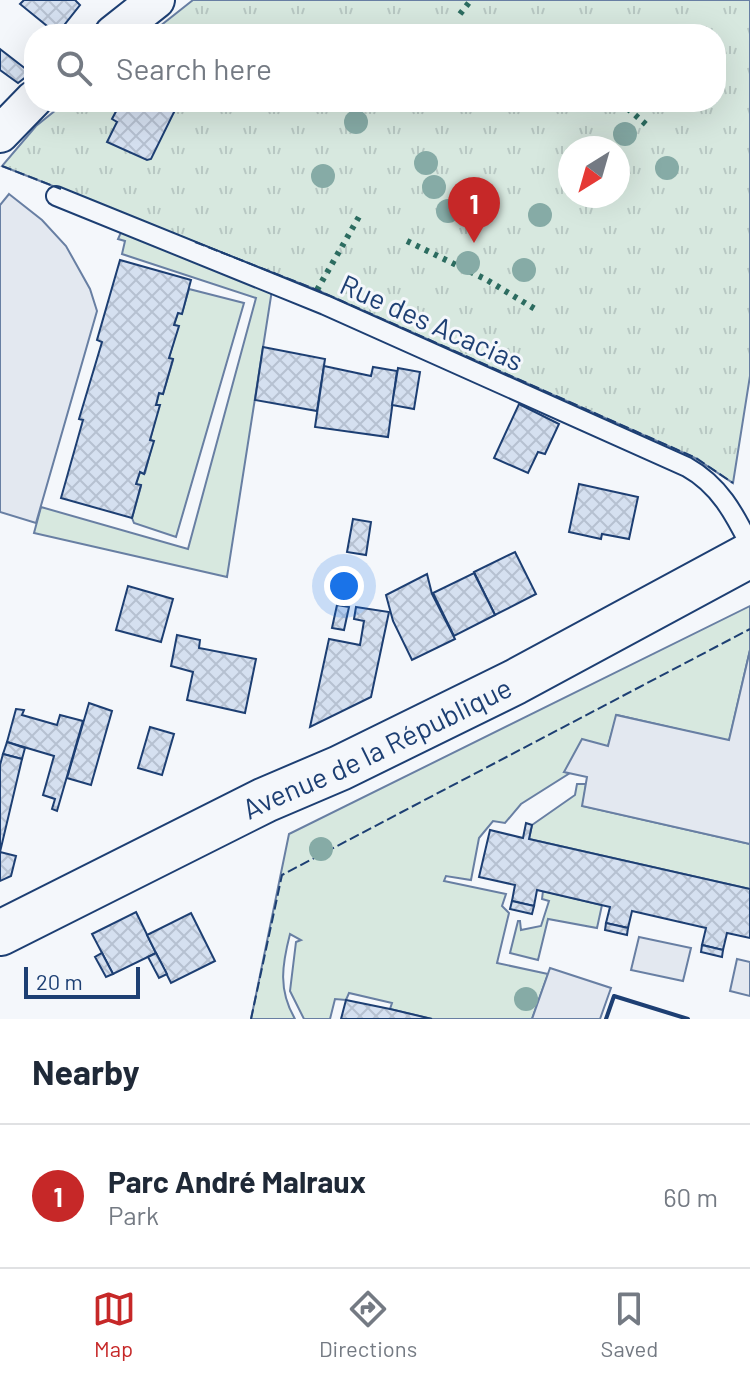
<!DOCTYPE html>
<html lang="en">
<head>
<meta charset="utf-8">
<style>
	:root { --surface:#fff; --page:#f2f2f3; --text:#1f2937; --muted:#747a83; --line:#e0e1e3; --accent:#c62828 }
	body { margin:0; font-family:Barlow,sans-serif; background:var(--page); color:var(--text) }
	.compass { position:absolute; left:558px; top:136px; width:72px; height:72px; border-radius:50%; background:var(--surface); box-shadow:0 8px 32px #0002; rotate:217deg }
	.scale { position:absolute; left:24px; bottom:20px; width:116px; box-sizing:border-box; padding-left:8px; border:4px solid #1d3f73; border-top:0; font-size:22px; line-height:28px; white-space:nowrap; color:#1d3f73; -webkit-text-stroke:6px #f4f7fb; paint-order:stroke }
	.you { position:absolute; left:344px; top:586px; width:28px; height:28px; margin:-20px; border:6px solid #fff; border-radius:50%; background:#1a73e8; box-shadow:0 0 0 12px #1a73e833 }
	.badge { display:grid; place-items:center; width:52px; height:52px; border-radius:50%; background:var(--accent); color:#fff; font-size:26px; font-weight:700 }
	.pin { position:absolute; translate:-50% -66px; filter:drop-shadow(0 2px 4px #0008) }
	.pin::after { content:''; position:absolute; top:42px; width:28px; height:24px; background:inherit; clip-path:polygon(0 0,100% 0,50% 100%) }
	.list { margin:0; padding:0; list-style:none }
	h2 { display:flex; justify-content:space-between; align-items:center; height:104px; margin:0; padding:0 32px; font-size:34px }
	h2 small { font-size:26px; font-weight:400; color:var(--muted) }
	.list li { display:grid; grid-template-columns:52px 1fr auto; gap:24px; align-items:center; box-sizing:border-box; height:144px; padding:0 32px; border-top:2px solid var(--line) }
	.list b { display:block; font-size:30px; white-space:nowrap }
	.list p { margin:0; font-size:26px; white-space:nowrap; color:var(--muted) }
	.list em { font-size:26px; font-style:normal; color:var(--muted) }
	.icon { flex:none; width:44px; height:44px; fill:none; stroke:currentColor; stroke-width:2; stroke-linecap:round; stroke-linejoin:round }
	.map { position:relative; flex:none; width:750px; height:1019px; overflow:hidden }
	.search { position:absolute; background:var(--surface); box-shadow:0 8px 32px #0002; left:24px; right:24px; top:24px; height:88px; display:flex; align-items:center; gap:20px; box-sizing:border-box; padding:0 28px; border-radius:32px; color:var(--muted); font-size:30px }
	.sheet { height:248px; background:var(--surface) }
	nav { display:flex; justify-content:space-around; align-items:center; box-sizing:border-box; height:112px; border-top:2px solid var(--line); background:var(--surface); font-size:22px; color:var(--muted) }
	nav a { display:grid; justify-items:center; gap:4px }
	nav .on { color:var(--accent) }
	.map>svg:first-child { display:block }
	.green { fill:#d7e8df; stroke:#687fa3; stroke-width:2 }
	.park { fill:url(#park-tufts); stroke:#687fa3; stroke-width:2; fill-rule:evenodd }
	.parking { fill:#e3e8f0; stroke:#687fa3; stroke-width:2 }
	.building { fill:url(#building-cross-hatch); stroke:#1d3f73; stroke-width:2 }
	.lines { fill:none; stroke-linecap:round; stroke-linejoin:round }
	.lane-casing { stroke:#1d3f73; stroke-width:22 }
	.street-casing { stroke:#1d3f73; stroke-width:40 }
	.secondary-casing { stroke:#1d3f73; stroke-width:48 }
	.lane { stroke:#f4f7fb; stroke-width:18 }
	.street { stroke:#f4f7fb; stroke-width:36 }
	.secondary { stroke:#f4f7fb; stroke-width:44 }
	.hedge { stroke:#2c6c60; stroke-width:6; stroke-dasharray:4 6; stroke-linecap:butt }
	.fence { stroke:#1d3f73; stroke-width:2; stroke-dasharray:10 4; stroke-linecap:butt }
	.wall { stroke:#1d3f73; stroke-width:4 }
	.tree { fill:#86aba6 }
	.labels { text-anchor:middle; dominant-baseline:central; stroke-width:6; stroke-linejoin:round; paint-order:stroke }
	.street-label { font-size:28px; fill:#1d3f73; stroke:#f4f7fb }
</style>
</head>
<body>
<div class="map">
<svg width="750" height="1019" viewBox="0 0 750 1019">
	<defs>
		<pattern id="park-tufts" width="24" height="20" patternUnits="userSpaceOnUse" patternTransform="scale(2)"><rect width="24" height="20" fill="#d7e8df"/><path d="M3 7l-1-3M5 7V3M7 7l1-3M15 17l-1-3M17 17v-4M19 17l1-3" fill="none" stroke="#b8c8c3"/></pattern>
		<pattern id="building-cross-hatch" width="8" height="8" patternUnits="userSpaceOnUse" patternTransform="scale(2)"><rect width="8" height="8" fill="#d5e0f0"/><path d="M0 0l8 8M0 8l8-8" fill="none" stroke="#b6c1d1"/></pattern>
	</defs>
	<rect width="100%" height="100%" fill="#f4f7fb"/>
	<g class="green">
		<path d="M122 230 272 290 227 577 34 533 41 507 188 549 256 298 122 254 125 241 118 239Z"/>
		<path d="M189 289 244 303 176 537 134 523 132 518 141 486 136 484 140 472 145 473 153 441 150 440 159 405H156L159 393 163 394 173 360 169 358 178 326 174 325 178 313H182Z"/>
		<path d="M750 606V650L729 741 617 715 608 746 565 772 570 773 521 804 505 823 493 821 479 838 471 880 446 876 444 881 506 894 502 906 509 913 497 963 548 974 532 1019H432L390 1009 392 1003 349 993 346 1000 335 999 330 1019H304L290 991 296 942 301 940 290 934C282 965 278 990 295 1019H251L289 834Z"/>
		<path d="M577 784H586L583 806 750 844V889L529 839 532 825 575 795Z"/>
		<path d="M543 891 602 905 597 928 548 919 538 960 510 953 518 921H520L521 930 541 926 549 901 542 899Z"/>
	</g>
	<path class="park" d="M193 0H750V376L733 483 695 458 317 290 2 166 36 126 66 102H716V34H150ZM570 148H618V196H570Z"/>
	<g class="parking">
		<path d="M9 194 42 220 66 246 90 289 97 311 36 523 0 512V205Z"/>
		<path d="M750 650V844L582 806 587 777 564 772 582 739 608 746 616 715 729 740Z"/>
		<path d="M639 937 691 948 683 981 631 970Z"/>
		<path d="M737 959 750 962V996L730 991Z"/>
		<path d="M550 968 611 988 600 1019H532Z"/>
	</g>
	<g class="building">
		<path d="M24 0H75L80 5 57 34 20 4Z"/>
		<path d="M0 49 31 73 18 83 0 70Z"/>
		<path d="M121 102H179L151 159 147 160 107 142 117 122 112 119Z"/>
		<path d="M120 260 191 280 182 314 178 313 174 325 179 326 169 358 173 359 163 394 159 393 156 405H160L150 440 154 441 144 474 140 472 136 484 141 485 132 518 61 498 83 420 79 419 102 342 97 340Z"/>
		<path d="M263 347 325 359 317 411 255 400Z"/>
		<path d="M324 366 371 376 373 367 397 371 388 437 315 427Z"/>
		<path d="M398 368 420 372 414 409 392 405Z"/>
		<path d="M519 404 559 424 545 454 538 452 528 473 494 458Z"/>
		<path d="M579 484 638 497 629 539 602 534 601 539 569 532Z"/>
		<path d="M353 519 371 522 366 555 347 552Z"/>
		<path d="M515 552 536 594 495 615 474 572Z"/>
		<path d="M474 573 495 615 454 636 433 593Z"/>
		<path d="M427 574 432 594 455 639 412 660 393 621 386 595Z"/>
		<path d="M128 586 173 599 161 642 116 630Z"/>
		<path d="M337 605 349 607 344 630 332 628Z"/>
		<path d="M356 607 389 612 371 697 310 727 329 639 360 645 364 621 354 619Z"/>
		<path d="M177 635 200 640 199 648 256 659 245 713 187 700 193 672 171 666Z"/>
		<path d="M89 703 112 711 91 785 67 778Z"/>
		<path d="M16 709 24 710 22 715 57 725 60 715 83 721 57 811 52 809 55 799 43 795 54 756 7 742Z"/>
		<path d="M150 727 174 734 162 775 138 768Z"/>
		<path d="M7 742 25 748 22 759 3 754Z"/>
		<path d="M3 754 22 759 0 852V765Z"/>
		<path d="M526 823 532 825 529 839 750 889V938L727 933 723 950 702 945 706 928 632 911 628 928 606 923 610 907 537 890 534 906 512 901 515 885 479 877 490 830 523 838Z"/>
		<path d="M0 852 16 856 11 876 0 881Z"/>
		<path d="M512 901 534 906 532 914 510 909Z"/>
		<path d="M136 912 156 953 113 974 92 934Z"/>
		<path d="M191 913 215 961 171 983 147 935Z"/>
		<path d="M606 923 628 928 627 935 605 930Z"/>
		<path d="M702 945 723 950 722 957 701 952Z"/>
		<path d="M102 953 113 974 106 977 95 957Z"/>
		<path d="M156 953 167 974 159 978 148 957Z"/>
		<path d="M346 1000 390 1009 432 1019H341Z"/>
	</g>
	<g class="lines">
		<g class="lane-casing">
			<path id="lane" d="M56 196 325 305 687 467C719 485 734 513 750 545"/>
		</g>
		<g class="street-casing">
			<g id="street">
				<path d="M113 34 156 0"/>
				<path d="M0 134 34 99"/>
			</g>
		</g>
		<g class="secondary-casing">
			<g id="secondary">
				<path id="s1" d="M0 933 265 800 340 768 515 682 750 555"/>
			</g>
		</g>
		<use href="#lane" class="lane"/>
		<use href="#street" class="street"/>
		<use href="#secondary" class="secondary"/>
		<g class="hedge">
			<path d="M460 14 471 0"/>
			<path d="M649 34H661"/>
			<path d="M620 102 649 127"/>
			<path d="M407 241 487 280 535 309"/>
			<path d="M317 290 360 215"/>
		</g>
		<g class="fence">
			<path d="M2 166 61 189"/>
			<path d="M195 242 317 290 696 458 733 483"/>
			<path d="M251 1019 282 875 750 629"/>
		</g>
		<path class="wall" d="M606 1019 614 996 688 1019"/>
	</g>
	<g class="tree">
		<circle cx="356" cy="122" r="12"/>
		<circle cx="625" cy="134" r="12"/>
		<circle cx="426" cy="163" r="12"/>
		<circle cx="667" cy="168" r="12"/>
		<circle cx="323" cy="176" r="12"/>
		<circle cx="434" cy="187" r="12"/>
		<circle cx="448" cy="211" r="12"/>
		<circle cx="540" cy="215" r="12"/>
		<circle cx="468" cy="263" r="12"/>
		<circle cx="524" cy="270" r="12"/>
		<circle cx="321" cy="849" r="12"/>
		<circle cx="526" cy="999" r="12"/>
	</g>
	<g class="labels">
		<g class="street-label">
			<text transform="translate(432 322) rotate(24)">Rue des Acacias</text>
			<text stroke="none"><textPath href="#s1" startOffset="420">Avenue de la République</textPath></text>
		</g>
	</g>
</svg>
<svg class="compass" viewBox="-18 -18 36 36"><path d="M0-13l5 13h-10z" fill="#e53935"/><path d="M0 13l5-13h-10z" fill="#747a83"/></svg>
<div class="scale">20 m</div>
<div class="you"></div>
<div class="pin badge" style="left:474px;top:243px">1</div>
<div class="search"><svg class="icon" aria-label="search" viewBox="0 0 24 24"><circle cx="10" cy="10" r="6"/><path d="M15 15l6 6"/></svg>Search here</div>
</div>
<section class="sheet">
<h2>Nearby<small></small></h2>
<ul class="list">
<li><span class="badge">1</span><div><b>Parc André Malraux</b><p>Park</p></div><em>60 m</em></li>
</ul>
</section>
<nav>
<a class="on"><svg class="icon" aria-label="map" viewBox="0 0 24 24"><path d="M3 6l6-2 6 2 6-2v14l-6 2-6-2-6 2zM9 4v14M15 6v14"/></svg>Map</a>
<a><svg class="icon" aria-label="directions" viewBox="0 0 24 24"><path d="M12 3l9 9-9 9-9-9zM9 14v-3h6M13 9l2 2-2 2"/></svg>Directions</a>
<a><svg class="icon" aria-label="saved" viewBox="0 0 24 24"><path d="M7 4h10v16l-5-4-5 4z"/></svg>Saved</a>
</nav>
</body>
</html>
